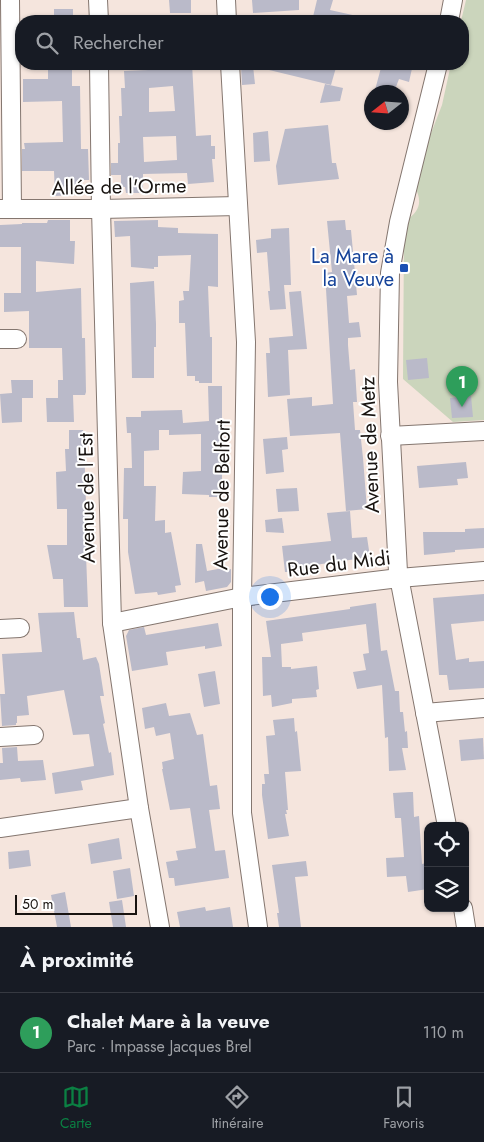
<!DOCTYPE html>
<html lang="fr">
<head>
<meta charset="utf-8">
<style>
	:root { --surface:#171b24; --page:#242831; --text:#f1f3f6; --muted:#9ea1a6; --line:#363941; --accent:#0b8043 }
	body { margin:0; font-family:Jost,sans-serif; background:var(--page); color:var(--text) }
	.controls { position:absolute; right:15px; bottom:15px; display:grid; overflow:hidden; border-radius:10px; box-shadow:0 1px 4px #0004 }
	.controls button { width:45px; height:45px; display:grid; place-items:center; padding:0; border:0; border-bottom:1px solid var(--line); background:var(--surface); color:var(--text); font:25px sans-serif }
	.compass { position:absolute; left:364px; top:85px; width:45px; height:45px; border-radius:50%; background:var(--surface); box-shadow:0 1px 4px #0004; rotate:253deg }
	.scale { position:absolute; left:15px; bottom:12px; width:122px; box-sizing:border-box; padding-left:5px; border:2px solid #181310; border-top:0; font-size:14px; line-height:18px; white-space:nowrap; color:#181310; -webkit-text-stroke:4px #fff; paint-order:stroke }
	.you { position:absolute; left:269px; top:596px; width:18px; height:18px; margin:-12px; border:4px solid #fff; border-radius:50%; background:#1a73e8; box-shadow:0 0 0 8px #1a73e833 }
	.badge { display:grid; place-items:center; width:32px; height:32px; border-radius:50%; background:var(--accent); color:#fff; font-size:16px; font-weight:700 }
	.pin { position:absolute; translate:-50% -41px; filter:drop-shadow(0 1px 2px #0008) }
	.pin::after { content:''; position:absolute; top:26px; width:18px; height:15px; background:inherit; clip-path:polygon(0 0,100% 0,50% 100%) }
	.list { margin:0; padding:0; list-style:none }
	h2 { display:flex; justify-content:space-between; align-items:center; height:65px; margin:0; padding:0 20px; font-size:21px }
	h2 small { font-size:16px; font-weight:400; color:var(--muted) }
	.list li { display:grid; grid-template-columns:32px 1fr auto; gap:15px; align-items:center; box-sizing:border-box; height:80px; padding:0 20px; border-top:1px solid var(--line) }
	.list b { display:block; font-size:19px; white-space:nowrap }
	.list p { margin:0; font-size:16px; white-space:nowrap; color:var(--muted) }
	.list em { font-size:16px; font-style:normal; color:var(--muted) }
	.icon { flex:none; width:28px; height:28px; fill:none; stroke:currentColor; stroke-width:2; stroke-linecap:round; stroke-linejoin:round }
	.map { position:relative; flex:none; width:484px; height:927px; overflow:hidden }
	.search { position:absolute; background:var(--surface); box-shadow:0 1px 4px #0004; left:15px; right:15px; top:15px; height:55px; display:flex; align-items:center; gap:12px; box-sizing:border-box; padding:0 18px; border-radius:20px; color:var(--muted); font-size:19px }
	.sheet { height:145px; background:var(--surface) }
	nav { display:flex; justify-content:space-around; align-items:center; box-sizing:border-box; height:70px; border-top:1px solid var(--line); background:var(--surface); font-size:14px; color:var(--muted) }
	nav a { display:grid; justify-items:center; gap:2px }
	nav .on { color:var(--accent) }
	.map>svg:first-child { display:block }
	.green { fill:#cbd5bc }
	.building { fill:#babac9; fill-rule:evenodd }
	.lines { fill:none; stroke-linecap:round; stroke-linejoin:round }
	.street-casing { stroke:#84766f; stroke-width:20 }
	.street { stroke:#fff; stroke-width:18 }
	.transit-dot { fill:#1a4fb4; stroke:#fff; stroke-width:2 }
	.labels { text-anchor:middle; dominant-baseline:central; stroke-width:4; stroke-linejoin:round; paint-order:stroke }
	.street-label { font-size:20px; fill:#181310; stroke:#fff }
	.transit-label { font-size:20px; fill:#164399; stroke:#fff; text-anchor:end }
</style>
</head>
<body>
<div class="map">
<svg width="484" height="927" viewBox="0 0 484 927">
	<rect width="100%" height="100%" fill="#f5e5dd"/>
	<path class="green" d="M466 0H484V420L453 422 403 379 404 233 405 221C423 210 422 198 412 182L442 105 451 64H463V21H461Z"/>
	<g class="building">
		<path d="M169 0H191V13H170Z"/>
		<path d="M252 0H299V10L253 13Z"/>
		<path d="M317 0H333L330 10 357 16 356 21H312Z"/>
		<rect x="54" y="9" width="19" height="12"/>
		<path d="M48 64H72V86H80L81 149H88L89 180H82V190H75V195L55 196 54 171H22V149H25L24 143 63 142 62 101 23 102V79H48Z"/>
		<path d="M172 64H192L196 136 211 135V146H215V159H212L214 182 188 184 187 173 143 174V193H126L125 187H121V175H111V163H118V143H120L119 116H122L121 88H125L124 71 172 69ZM173 86 175 111 149 112V88ZM176 136 177 160 144 162 143 137Z"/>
		<path d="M300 64H337L331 85 265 69 266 68Z"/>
		<path d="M382 64H413L409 82 399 79 394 92 375 90Z"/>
		<path d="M253 66 255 84 242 85 241 67Z"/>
		<path d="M325 84 343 88 340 101 320 103Z"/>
		<path d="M328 125 332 163H336L339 179 278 185 276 166 285 129Z"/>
		<path d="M268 131 270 161 254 162 253 133Z"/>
		<path d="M48 220H70V241H75L74 264 36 261V292L81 288 82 338H85L86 392 85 395H73L74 422H47L46 398H58V380H63L62 348H29V311L4 312V293H21V247H0V225L22 224V223H47Z"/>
		<path d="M158 220V227L178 228V233L218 234V287L208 286 210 337H212V383H199V381H195V376H187L185 323H179V301L184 300 183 291H189L191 255 158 256V267H154V269L131 267 130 236 115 237 114 221Z"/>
		<path d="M345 220 346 230H351L357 295 347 296 349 323 359 322 361 337 348 338V345L350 370 355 369 357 402H353L355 430H360L363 458 367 509 346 511 340 433 290 436 287 399 312 397V406L333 404 325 273 332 272 327 221Z"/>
		<path d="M289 228 291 285H284L286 309 270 310 268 291H270L267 252 257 253 256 240 271 238V229Z"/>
		<path d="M154 281 156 324V347H154V378H132L130 283Z"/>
		<path d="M301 291 307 349 288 350 290 395 268 397 266 353H270L269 338 293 336 289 292Z"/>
		<path d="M427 358 429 378 408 380 406 360Z"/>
		<path d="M11 380H33V398H22V422L2 423 0 394 12 393Z"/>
		<path d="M208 386H222V497H209V495L182 494 183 472 201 471V434L169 435V430H159V450L144 451V486H156L155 521 165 520V533L171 532 181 585 175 586 176 592 158 595 157 592 135 594 128 552V519H123L124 468H132L131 433H127L126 417H141V411L182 410 183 423 209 421Z"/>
		<path d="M471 396 473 417 452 418 450 398Z"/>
		<path d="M69 430H83L84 441 86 505 90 504V522L91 554H86L88 607H64L63 579H53L47 545H67V509H57L56 472 66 471 65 449H69Z"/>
		<path d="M287 437 288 449 282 450 284 472 266 474 263 439Z"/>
		<path d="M466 462 468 478 457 479 458 485 419 488 417 466Z"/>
		<path d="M297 488 299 511 278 512 276 489Z"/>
		<path d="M350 511 352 538 367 537 370 557 308 566V573L292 575 291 572H285L282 546 331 541 327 513Z"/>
		<path d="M282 518 284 533 266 532 265 520Z"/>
		<path d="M484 528V548L455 550V552L424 555 423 532H465V529Z"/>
		<path d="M196 544H202L207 571 223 568 224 571 231 569V582L227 587 206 591 204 581 195 583Z"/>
		<path d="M484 594V621L451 624 456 660 469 658V662L484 661V688L449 690 447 675H439L433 598Z"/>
		<path d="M376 603 381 651 387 650 395 691H399L400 712H403L405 732 407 731 408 748H402L406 770 389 771 388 737 385 738 382 685 357 689 353 672 366 670 363 654 369 653 366 624 302 633 303 641 281 644 282 667H291V669L317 666 319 689 316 690 317 697 292 699V703L272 707 271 695 263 696 262 657H271L266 621 350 609V607Z"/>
		<path d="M74 612 77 638H80L83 660 96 657 99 664 104 696H100L105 723 103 724 109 753 111 752 114 775 81 781 83 790 55 794 52 773 94 766 89 734 73 735 64 690 27 696 29 715 17 716V723H16V725L2 726 0 694H5L2 654 42 652 38 613Z"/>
		<path d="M218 623 222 646 205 649V646L166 652 168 665 132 671 126 636 129 630 144 627 146 635Z"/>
		<path d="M215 671 220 704 204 707 198 674Z"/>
		<path d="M166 703 169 716 190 713 197 735 203 734 210 786 217 785 220 809 209 810 215 851 225 850 229 878 175 886 174 878H169L166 862 178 860 176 851 196 848 190 808 170 810 162 769H163L162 762 174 759 170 733 156 736 154 727 145 729 142 708Z"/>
		<path d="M294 718 295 732 297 731 301 771 285 772 288 810H286L287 814H285L289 836 268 839 262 795V784H265L264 774H269L266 736 275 735 273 720Z"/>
		<path d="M483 738 484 759 461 761 459 740Z"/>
		<path d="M17 747 18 761 43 760 46 780 21 782 20 778 0 780V763H3L2 748Z"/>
		<path d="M409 792H413L414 817 419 816 422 864 426 863 428 874V889L408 892 406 876 387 877 386 858 404 857 401 818H395L393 793Z"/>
		<path d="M119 838 122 859 91 864 88 844Z"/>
		<path d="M29 850 31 866 9 869 8 852Z"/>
		<path d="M306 861 308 876 295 877 301 927H279L277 913H279L272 865Z"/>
		<path d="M130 868 134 896 117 899 113 871Z"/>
		<path d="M65 892 71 927H57L51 895Z"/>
		<path d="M122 900 126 927H113L109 902Z"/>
		<path d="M205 907 206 911 230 907 233 927H180L177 912Z"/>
	</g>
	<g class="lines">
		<g class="street-casing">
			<g id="street">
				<path d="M10 0 12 209"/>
				<path d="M98 0 99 21"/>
				<path d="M226 0 227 21"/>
				<path d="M449 21 453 0"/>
				<path d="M99 64 101 209 112 623 139 808 160 927"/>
				<path d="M230 64 246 342 242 597V813L258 927"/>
				<path d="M438 64 399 222 390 273 388 382 398 572 447 826"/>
				<path d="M0 209H101L238 206"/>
				<path d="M0 339H17"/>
				<path d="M390 436 484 431"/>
				<path d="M112 623 242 597 399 578 484 571"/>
				<path d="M0 629 20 628"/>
				<path d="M425 713 484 708"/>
				<path d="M0 737 34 735"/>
				<path d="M0 828 139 808"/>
				<path d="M463 908 466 927"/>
			</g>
		</g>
		<use href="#street" class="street"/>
	</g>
	<rect class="transit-dot" x="399" y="263" width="10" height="10" rx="2.5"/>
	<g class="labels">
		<g class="street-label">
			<text transform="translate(119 187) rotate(-1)">Allée de l'Orme</text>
			<text transform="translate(370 445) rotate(-92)">Avenue de Metz</text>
			<text transform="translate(222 495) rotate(-89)">Avenue de Belfort</text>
			<text transform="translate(87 498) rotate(-91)">Avenue de l'Est</text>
			<text transform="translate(339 564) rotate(-7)">Rue du Midi</text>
		</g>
		<g class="transit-label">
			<text x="394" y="256">La Mare à<tspan x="394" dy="23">la Veuve</tspan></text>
		</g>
	</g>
</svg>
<div class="controls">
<button><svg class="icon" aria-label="locate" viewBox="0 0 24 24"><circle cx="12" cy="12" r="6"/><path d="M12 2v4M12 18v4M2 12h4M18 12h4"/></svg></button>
<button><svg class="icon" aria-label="layers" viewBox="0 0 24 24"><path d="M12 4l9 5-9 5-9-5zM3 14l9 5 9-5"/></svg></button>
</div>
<svg class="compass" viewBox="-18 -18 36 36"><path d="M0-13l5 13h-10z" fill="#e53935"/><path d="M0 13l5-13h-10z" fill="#9ea1a6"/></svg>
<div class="scale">50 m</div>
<div class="you"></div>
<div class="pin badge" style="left:462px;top:407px;background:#2e9e5b">1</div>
<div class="search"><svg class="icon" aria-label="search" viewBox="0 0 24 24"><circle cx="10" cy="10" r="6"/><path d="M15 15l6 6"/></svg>Rechercher</div>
</div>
<section class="sheet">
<h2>À proximité<small></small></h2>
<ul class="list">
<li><span class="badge" style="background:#2e9e5b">1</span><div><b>Chalet Mare à la veuve</b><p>Parc · Impasse Jacques Brel</p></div><em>110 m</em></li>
</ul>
</section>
<nav>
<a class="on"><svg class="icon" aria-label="map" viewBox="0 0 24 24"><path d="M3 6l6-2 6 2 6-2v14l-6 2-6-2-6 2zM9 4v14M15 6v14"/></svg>Carte</a>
<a><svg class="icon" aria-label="directions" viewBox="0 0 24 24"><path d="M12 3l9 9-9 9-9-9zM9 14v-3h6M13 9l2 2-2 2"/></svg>Itinéraire</a>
<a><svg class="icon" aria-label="saved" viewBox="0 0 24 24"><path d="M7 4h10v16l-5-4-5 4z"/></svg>Favoris</a>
</nav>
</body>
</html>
